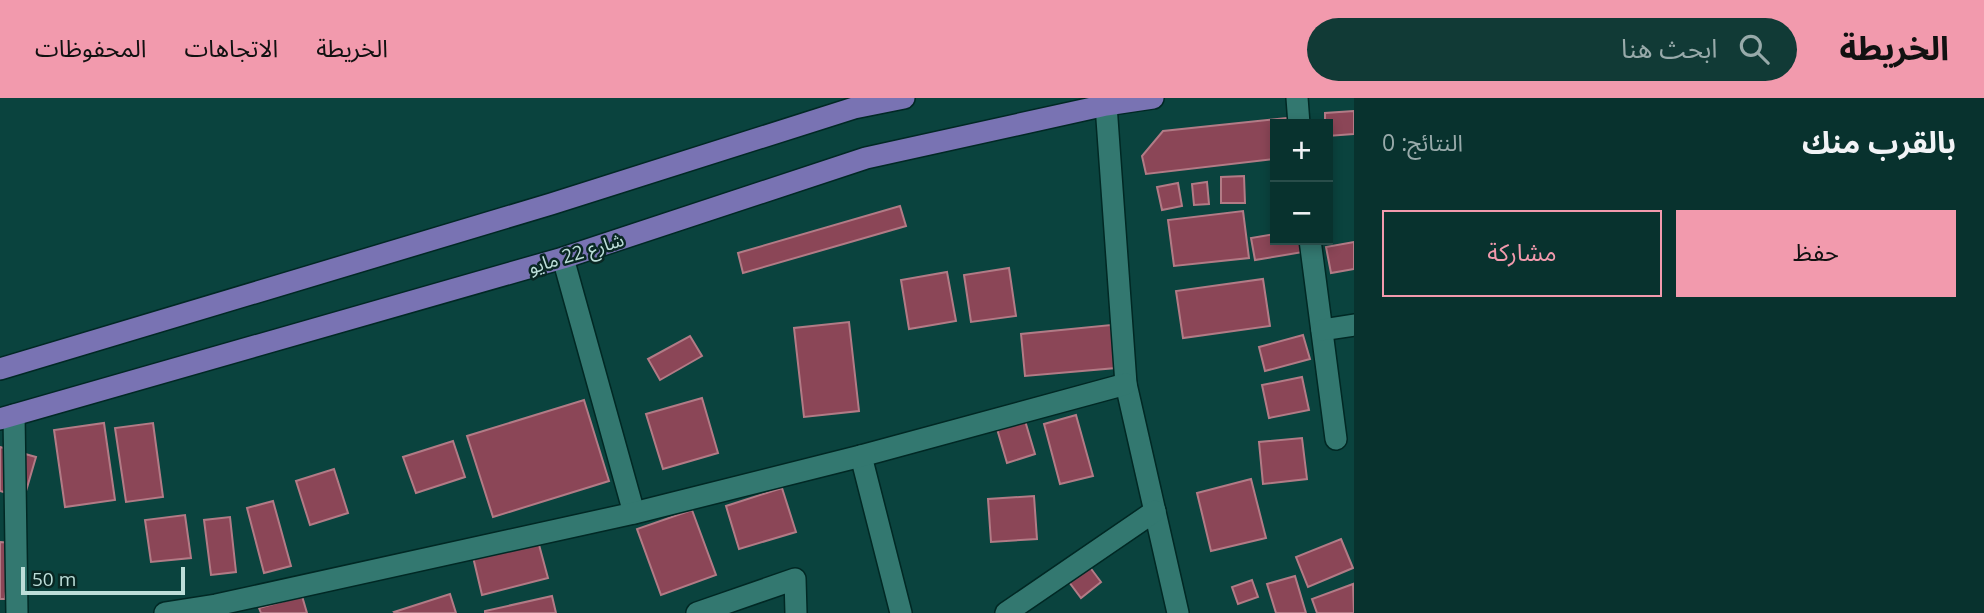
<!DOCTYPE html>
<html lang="ar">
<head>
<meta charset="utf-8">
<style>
	:root { --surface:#08322e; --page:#113a36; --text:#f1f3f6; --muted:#98aaaa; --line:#294d4a; --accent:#f29aad }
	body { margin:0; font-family:"Open Sans","Noto Sans Arabic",sans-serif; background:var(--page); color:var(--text); direction:rtl }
	.controls { position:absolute; right:21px; top:21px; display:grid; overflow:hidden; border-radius:0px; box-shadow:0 4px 10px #0003 }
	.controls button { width:63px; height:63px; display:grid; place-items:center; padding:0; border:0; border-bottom:2px solid var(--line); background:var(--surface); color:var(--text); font:35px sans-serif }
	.scale { position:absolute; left:21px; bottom:18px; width:164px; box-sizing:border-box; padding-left:7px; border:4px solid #bdded9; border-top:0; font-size:19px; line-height:24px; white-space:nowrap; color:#bdded9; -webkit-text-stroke:5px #092723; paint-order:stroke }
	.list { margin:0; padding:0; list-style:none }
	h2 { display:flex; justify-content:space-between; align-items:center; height:91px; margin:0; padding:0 28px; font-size:30px }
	h2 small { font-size:23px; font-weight:400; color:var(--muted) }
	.actions { display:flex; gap:14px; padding:21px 28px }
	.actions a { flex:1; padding:16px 0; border:2px solid var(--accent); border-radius:0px; text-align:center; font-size:24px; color:var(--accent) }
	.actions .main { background:var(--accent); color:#111 }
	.icon { flex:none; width:38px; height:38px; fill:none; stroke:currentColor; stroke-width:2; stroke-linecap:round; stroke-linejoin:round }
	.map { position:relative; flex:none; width:1354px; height:515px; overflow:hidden; direction:ltr }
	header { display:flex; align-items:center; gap:42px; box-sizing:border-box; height:98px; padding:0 35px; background:var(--accent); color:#111 }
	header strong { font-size:33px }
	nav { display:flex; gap:38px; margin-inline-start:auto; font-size:24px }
	.search { width:490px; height:63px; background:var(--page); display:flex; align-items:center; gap:18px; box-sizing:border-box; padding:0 24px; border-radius:38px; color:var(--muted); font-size:26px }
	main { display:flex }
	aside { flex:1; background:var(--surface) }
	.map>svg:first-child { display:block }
	.building { fill:#8b4657; stroke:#b27b86; stroke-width:2 }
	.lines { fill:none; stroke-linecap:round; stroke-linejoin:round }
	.minor-casing { stroke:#012824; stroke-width:24 }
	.major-casing { stroke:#012824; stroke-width:24 }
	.minor { stroke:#337870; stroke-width:21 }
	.major { stroke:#7973b3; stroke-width:21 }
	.labels { text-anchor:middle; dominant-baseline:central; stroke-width:5; stroke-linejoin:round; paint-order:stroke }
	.street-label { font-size:19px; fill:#bdded9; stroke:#092723 }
</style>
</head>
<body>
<header>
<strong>الخريطة</strong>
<div class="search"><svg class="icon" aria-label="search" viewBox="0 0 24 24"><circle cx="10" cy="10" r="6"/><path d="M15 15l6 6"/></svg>ابحث هنا</div>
<nav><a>الخريطة</a><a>الاتجاهات</a><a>المحفوظات</a></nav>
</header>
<main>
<aside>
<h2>بالقرب منك<small>النتائج: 0</small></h2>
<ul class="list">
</ul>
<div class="actions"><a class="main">حفظ</a><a>مشاركة</a></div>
</aside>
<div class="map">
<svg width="1354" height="515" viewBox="0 0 1354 515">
	<rect width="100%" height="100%" fill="#0a433e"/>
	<g class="building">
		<path d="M1354 13V36L1328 38V26H1325V15Z"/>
		<path d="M1286 20 1287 26H1275V61L1146 76 1142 58 1163 33Z"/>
		<path d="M1244 78 1245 105H1221V79Z"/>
		<path d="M1207 84 1209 106 1194 107 1192 86Z"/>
		<path d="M1178 85 1182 108 1162 112 1157 89Z"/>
		<path d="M900 108 906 128 743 175 738 155Z"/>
		<path d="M1243 113 1249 160 1174 168 1168 122Z"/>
		<path d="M1275 136V142H1301L1303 154 1255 162 1251 140Z"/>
		<path d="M1354 144V171L1331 175 1326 149Z"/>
		<path d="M1009 170 1016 218 971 224 964 177Z"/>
		<path d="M947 174 956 223 909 231 901 182Z"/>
		<path d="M1263 181 1270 228 1183 240 1176 193Z"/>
		<path d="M849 224 859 313 804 319 794 230Z"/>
		<path d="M1111 227 1116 270 1025 278 1021 236Z"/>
		<path d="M1303 237 1310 261 1265 273 1259 249Z"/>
		<path d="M690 238 702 258 660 282 648 261Z"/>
		<path d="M1302 279 1309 312 1269 320 1262 287Z"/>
		<path d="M702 300 718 355 663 371 646 316Z"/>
		<path d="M584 302 609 383 493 419 467 338Z"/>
		<path d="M1023 316 1035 356 1007 365 995 324Z"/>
		<path d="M1076 317 1093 378 1060 386 1044 326Z"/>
		<path d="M104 325 115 402 65 409 54 332Z"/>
		<path d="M153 325 163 399 126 404 115 330Z"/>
		<path d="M1302 340 1307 381 1263 386 1259 344Z"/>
		<path d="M453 343 465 379 416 395 403 359Z"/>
		<path d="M0 349 36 359 24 400 0 393Z"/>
		<path d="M334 371 348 415 310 427 296 383Z"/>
		<path d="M1251 381 1266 440 1211 453 1197 395Z"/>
		<path d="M782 390 796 434 739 451 726 408Z"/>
		<path d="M1034 398 1037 441 991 444 988 401Z"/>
		<path d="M273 403 291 468 264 475 247 410Z"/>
		<path d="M692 412 716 477 661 497 637 431Z"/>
		<path d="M185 417 191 460 151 464 145 422Z"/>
		<path d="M230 419 236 474 211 477 204 422Z"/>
		<path d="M1341 441 1353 470 1308 489 1296 459Z"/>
		<path d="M538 443 548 480 482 497 473 459Z"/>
		<path d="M0 444 12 445 5 501H0Z"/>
		<path d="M1089 468 1101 484 1081 500 1069 484Z"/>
		<path d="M1295 478 1306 515H1276L1267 486Z"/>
		<path d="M1252 482 1258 499 1238 506 1232 489Z"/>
		<path d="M1353 486 1354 515H1317L1312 501Z"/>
		<path d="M450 496 456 515H395L394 514Z"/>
		<path d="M302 498 307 515H261L259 510Z"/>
		<path d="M552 498 556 515H485V513Z"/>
	</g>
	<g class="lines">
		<g class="minor-casing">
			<g id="minor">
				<path d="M1297 0 1299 26"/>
				<path d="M1106 7 1126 286 1178 515"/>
				<path d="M1310 142 1336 341"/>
				<path d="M563 160 634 415"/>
				<path d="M1322 232 1354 227"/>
				<path d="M14 317 17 515"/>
				<path d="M861 358 901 515"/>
				<path d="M165 515 216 507 634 415 861 358 1126 286"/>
				<path d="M697 515 795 481 796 515"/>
				<path d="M1006 515 1155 413"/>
			</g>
		</g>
		<g class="major-casing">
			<g id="major">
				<path d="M0 271 551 106 854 10 904 0"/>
				<path d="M0 321 563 160 866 60 1106 7 1153 0"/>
			</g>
		</g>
		<use href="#minor" class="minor"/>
		<use href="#major" class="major"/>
	</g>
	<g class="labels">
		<g class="street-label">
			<text transform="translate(576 155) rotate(-17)">شارع 22 مايو</text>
		</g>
	</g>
</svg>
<div class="controls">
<button>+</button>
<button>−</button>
</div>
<div class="scale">50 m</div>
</div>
</main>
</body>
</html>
